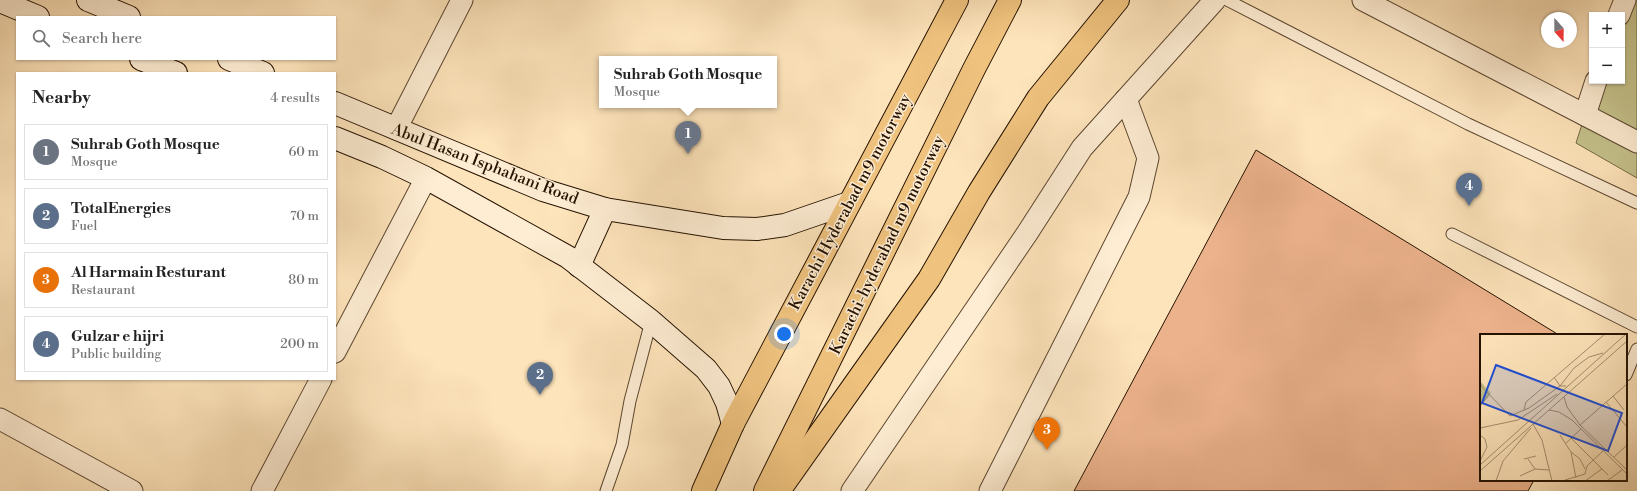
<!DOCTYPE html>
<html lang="en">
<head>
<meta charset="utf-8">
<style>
	:root { --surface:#fff; --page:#f2f2f2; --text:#222; --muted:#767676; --line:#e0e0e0; --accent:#8f2418 }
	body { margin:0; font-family:"Libre Bodoni",serif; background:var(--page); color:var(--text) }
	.controls { position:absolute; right:12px; top:12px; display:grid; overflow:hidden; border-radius:0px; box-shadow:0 1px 3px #0004 }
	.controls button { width:36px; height:36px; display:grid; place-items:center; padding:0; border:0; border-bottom:1px solid var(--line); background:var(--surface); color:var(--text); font:20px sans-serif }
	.compass { position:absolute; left:1541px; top:12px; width:36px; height:36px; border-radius:50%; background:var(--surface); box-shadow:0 1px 3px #0004; rotate:159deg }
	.you { position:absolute; left:784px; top:334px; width:14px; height:14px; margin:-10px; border:3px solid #fff; border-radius:50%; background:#1a73e8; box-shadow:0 0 0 6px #1a73e833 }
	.badge { display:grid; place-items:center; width:26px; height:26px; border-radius:50%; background:var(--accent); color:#fff; font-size:13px; font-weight:700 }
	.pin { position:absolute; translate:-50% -33px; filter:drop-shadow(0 1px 2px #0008) }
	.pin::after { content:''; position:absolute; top:21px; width:14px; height:12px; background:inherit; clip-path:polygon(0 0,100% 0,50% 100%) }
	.popup { position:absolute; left:599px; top:56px; width:178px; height:52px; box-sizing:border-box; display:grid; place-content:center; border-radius:0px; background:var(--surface); filter:drop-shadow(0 1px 3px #0005); font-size:13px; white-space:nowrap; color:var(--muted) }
	.popup b { font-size:15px; color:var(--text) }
	.popup::after { content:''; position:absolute; left:50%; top:100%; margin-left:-8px; border:8px solid transparent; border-top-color:var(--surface) }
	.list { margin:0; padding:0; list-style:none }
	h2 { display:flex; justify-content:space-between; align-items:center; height:52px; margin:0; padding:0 16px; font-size:17px }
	h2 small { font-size:13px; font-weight:400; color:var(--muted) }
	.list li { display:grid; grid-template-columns:26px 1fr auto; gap:12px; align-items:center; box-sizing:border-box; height:56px; margin:0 8px 8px; padding:0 8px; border:1px solid var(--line); border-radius:0px }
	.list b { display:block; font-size:15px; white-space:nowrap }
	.list p { margin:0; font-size:13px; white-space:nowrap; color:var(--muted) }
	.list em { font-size:13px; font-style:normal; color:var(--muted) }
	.icon { flex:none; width:22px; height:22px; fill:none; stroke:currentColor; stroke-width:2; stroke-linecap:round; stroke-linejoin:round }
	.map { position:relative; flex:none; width:1637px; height:491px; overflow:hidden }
	.search { position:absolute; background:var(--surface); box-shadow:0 1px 3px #0004; left:16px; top:16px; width:320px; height:44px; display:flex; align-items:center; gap:10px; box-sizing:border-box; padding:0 14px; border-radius:0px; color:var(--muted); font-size:15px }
	.panel { position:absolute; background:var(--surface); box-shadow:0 1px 3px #0004; left:16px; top:72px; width:320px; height:308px; border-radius:0px }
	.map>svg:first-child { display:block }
	.green { fill:#c5c28c; stroke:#756a46 }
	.building { fill:#ecb28c; stroke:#251200 }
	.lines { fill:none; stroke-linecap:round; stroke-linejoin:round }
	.service-casing { stroke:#5b462f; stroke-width:13 }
	.minor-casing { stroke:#5b462f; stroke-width:23 }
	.secondary-casing { stroke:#251200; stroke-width:24 }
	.motorway-casing { stroke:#251200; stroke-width:24 }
	.service { stroke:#feedd3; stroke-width:11 }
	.minor { stroke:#feedd3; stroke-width:21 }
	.secondary { stroke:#feedd3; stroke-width:22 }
	.motorway { stroke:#efc27e; stroke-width:22 }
	.labels { text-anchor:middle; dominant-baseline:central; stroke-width:3; stroke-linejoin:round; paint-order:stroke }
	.street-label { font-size:16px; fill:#251200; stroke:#feedd3 }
	.inset-road { fill:none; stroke:#a79070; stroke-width:1 }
	.view { fill:#1d4ed8; fill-opacity:0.15; stroke:#1d4ed8; stroke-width:2 }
	.inset-edge { fill:none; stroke:#251200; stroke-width:2 }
</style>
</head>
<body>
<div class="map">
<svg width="1637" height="491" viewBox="0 0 1637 491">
	<rect width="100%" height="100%" fill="#fee4bb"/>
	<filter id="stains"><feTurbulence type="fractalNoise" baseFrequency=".005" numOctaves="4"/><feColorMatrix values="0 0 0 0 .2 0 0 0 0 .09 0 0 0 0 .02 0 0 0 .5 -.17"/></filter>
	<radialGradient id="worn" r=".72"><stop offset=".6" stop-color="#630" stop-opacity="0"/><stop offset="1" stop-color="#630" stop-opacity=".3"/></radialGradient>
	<path class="green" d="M1623 0H1637V178L1576 143 1596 81H1622Z"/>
	<path class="building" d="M1256 150 1559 335H1481V480H1534L1528 491H1074Z"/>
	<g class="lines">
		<g class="service-casing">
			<g id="service">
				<path d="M1227 0 1468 124 1637 203"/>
				<path d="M1452 234 1637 327"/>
				<path d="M1626 375 1637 349"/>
				<path d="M606 491 622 445 630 401 651 321"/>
			</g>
		</g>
		<g class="minor-casing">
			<g id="minor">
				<path d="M1363 0 1637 142"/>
				<path d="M1619 15 1625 0"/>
				<path d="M1585 115 1596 81"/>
				<path d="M396 129 462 0"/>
				<path d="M335 352 426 178"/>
				<path d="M0 419 132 491"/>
				<path d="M262 491 321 379"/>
				<path d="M852 491 1028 232 1082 148 1215 0"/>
				<path d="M990 491 1139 197 1148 158 1126 99"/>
			</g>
		</g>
		<g class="secondary-casing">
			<g id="secondary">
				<path d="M88 0 129 17"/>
				<path d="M0 1 38 17"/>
				<path d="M141 59 176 73"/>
				<path d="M229 59 263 73"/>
				<path d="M335 103 543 190 605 209 723 228 757 229 785 225 849 203"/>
				<path d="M335 138 382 157 426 178 568 257 651 321 706 369 719 386 727 403 733 424"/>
				<path d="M579 266 605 209"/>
			</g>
		</g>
		<g class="motorway-casing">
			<g id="motorway">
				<path d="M703 491 733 424 957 0"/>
				<path d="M765 491 974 69 1010 0"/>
				<path d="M779 491 929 279 979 192 1038 98 1118 0"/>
			</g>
		</g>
		<use href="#service" class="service"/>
		<use href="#minor" class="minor"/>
		<use href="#secondary" class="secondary"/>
		<use href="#motorway" class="motorway"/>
	</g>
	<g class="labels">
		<g class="street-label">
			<text transform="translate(485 164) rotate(21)">Abul Hasan Isphahani Road</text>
			<text transform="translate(850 202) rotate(-62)">Karachi Hyderabad m9 motorway</text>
			<text transform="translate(887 245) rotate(-64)">Karachi-hyderabad m9 motorway</text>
		</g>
	</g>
	<g transform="translate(1480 334)">
		<rect width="147" height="147" fill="#fee4bb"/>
		<path d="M0 47 11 59 0 73Z" fill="#c5c28c"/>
		<path class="inset-road" d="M0 47 2 53 30 82 49 74 80 52 74 43M86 52H80L94 34 109 23 123 19M133 62 144 76M84 63 87 73 100 91 147 136M126 68 147 93M0 72 9 61M44 76 46 68 125 0M69 76 79 78 92 86 147 140M53 90 62 106 72 147M100 91 147 50M0 94 38 86 77 60M0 101 5 105 7 113 0 127M80 101 91 118 96 144M91 104 128 141M85 110 101 95M91 118 100 125 105 135M134 123 147 111M44 125 56 122M48 125 55 135M0 131 146 0M0 137 147 7M40 142 55 135 69 136M85 146 105 140 107 132 123 117M16 147 23 127 51 94M105 147 122 135M127 147 142 136"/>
		<path class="view" d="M16 31 142 79 128 117 2 69Z"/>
		<rect width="147" height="147" class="inset-edge"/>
	</g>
	<rect width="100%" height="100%" filter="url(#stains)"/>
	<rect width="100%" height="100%" fill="url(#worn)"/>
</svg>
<div class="controls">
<button>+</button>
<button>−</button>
</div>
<svg class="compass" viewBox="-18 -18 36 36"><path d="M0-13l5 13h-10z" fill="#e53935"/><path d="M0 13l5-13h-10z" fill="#767676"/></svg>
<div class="you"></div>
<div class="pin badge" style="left:688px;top:154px;background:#6b7280">1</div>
<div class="popup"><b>Suhrab Goth Mosque</b>Mosque</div>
<div class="pin badge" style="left:540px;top:395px;background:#5c6f8a">2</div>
<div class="pin badge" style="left:1047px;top:450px;background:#e8710a">3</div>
<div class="pin badge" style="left:1469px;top:206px;background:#5c6f8a">4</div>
<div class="search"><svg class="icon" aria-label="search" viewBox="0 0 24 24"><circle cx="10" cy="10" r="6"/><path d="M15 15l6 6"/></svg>Search here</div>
<section class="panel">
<h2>Nearby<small>4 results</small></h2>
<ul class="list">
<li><span class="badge" style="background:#6b7280">1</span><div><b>Suhrab Goth Mosque</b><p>Mosque</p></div><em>60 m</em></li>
<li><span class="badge" style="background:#5c6f8a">2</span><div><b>TotalEnergies</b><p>Fuel</p></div><em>70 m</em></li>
<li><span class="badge" style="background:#e8710a">3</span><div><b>Al Harmain Resturant</b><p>Restaurant</p></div><em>80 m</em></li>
<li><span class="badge" style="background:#5c6f8a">4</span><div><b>Gulzar e hijri</b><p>Public building</p></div><em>200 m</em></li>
</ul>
</section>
</div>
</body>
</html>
